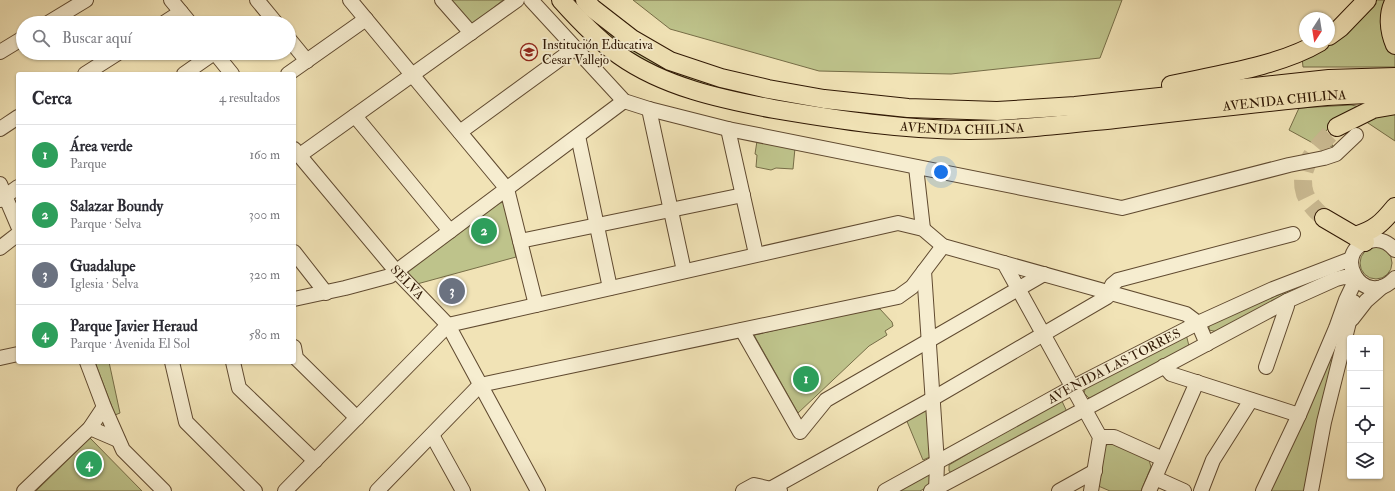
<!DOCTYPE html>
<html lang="es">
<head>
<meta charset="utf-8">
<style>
	:root { --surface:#fff; --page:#f7f7f7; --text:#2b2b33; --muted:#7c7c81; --line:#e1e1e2; --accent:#8f2418 }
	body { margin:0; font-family:"IM FELL Double Pica",serif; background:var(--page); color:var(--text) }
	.controls { position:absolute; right:12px; bottom:12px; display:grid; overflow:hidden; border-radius:4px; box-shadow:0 1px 3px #0004 }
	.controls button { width:36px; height:36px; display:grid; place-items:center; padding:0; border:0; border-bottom:1px solid var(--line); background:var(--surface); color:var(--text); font:20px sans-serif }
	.compass { position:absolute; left:1299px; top:12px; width:36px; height:36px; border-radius:50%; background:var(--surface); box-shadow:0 1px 3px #0004; rotate:192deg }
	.you { position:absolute; left:941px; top:172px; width:14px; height:14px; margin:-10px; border:3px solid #fff; border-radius:50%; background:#1a73e8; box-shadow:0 0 0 6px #1a73e833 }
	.badge { display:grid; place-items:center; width:26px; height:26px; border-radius:50%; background:var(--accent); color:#fff; font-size:13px; font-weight:700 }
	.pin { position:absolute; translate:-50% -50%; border:2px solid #fff; box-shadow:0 1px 4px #0006 }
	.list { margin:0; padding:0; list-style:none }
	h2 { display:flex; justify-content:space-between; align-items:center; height:52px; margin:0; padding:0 16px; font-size:17px }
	h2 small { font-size:13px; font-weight:400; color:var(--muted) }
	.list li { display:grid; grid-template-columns:26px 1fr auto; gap:12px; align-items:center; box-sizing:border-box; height:60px; padding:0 16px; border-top:1px solid var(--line) }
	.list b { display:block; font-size:15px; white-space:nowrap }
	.list p { margin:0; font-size:13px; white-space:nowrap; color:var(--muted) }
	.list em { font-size:13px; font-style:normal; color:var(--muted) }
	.icon { flex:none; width:22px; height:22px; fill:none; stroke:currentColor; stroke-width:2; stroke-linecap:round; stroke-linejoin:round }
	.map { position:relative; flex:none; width:1395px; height:491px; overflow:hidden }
	.search { position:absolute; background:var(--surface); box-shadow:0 1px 3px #0004; left:16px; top:16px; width:280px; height:44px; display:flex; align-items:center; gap:10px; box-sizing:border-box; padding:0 14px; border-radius:22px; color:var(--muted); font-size:15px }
	.panel { position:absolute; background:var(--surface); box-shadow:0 1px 3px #0004; left:16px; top:72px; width:280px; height:292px; border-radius:4px }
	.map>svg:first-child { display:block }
	.green { fill:#bec38b; stroke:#766d47 }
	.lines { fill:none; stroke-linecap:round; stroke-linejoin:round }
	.major-tunnel { stroke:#caba92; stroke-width:18; stroke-dasharray:18 9; stroke-linecap:butt }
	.minor-casing { stroke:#604a30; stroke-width:16 }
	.major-casing { stroke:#2f1703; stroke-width:20 }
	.minor { stroke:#f6edd0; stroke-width:14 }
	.major { stroke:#f1e3b6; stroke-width:18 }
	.labels { text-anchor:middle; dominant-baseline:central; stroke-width:3.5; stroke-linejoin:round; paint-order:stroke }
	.poi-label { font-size:13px; fill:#2f1703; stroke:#f6edd0; text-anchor:start }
	.street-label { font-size:13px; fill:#2f1703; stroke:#f6edd0 }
</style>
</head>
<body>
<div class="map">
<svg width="1395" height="491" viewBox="0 0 1395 491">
	<rect width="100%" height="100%" fill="#f1e3b6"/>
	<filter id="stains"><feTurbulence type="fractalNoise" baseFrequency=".005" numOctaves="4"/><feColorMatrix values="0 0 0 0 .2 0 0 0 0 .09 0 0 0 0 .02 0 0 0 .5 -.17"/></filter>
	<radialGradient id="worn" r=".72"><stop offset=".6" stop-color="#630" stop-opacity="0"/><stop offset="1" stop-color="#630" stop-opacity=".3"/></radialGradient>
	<g class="green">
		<path d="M451 0H503L472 25Z"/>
		<path d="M570 0H577L609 33 637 50 717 86 716 91 666 73 611 42Z"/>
		<path d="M633 0H1122L1100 58 951 74 819 71 670 29Z"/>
		<path d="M1377 0H1390L1395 50V67H1303L1302 57 1343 33Z"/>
		<path d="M1351 105 1361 107 1339 117 1324 133 1333 146 1322 148 1289 130 1299 108Z"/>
		<path d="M1395 113V141L1365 121 1387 114Z"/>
		<path d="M757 141 795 148 793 169 776 168 771 170 756 167 757 155 755 154Z"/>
		<path d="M504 202 516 257 417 284 406 270 491 205Z"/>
		<circle cx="1376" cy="263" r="16"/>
		<path d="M1323 276 1218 332 1209 330V324Z"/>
		<path d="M880 309 892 322 893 326 885 331 887 335 869 346 798 413 754 335 789 327 799 323 805 324 832 317 847 310Z"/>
		<path d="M1186 334 1189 346 1094 397 1089 398 1084 393 1086 386Z"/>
		<path d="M1340 334 1306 491H1270Z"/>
		<path d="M95 362H109L120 413 115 415Z"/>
		<path d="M1061 399 1068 414 952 473 949 471V465Z"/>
		<path d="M931 408 934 455 923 460 906 419Z"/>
		<path d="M90 438 142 491H36Z"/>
		<path d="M1111 443 1149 460 1151 467 1141 491H1110L1096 485 1104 448 1108 444Z"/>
		<path d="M930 474 935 483 920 491H898Z"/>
	</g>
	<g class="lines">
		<path class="major-tunnel" d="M1324 218C1320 214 1316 211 1313 207 1309 203 1307 198 1305 194 1296 166 1319 145 1337 127"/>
		<g class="minor-casing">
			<g id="minor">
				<path d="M171 0 190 23"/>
				<path d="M257 0 276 23"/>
				<path d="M350 0 507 189 536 305"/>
				<path d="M442 0 471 33"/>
				<path d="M531 0 624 101 649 109 728 129 1122 208 1289 165 1324 158 1336 154 1356 135"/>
				<path d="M48 23 86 0"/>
				<path d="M164 23 181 12"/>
				<path d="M289 39 307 61"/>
				<path d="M0 52 23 38"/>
				<path d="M215 53 232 74"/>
				<path d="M85 74 118 53"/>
				<path d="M184 74 214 53"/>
				<path d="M288 74 366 19"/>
				<path d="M649 109 684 271"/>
				<path d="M355 116 450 231"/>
				<path d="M0 129 18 117"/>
				<path d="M728 129 756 254"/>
				<path d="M460 132 575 48"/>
				<path d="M578 136 610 288"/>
				<path id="s1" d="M294 149 396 271 448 325 538 491"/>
				<path d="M300 155 517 0"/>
				<path d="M916 167 923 229"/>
				<path d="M0 184 18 226"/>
				<path d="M0 200 18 187"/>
				<path d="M520 241 743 195"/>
				<path d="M0 248 18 234"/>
				<path d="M1395 250C1389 243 1380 238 1370 241 1329 251 1363 312 1395 278"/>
				<path d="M294 252 326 293"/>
				<path d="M1004 263 1100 437 1091 491"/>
				<path d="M924 271 937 463 936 491"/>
				<path d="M294 299 345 288 390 276 624 101"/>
				<path d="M1352 319 1366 301 1382 287"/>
				<path d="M742 330 800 432 826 400 1044 274"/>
				<path d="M294 347 296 358 357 418"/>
				<path d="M0 358 18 354"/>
				<path d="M87 362 104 407 123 450 164 491"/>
				<path d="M172 362 186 422 255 491"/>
				<path d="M233 362 239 388 315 461"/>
				<path d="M1164 366 1171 374 1299 415"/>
				<path d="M1266 367 1287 306V301"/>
				<path d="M90 428 118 440"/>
				<path d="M432 435 463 491"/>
				<path d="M1100 437H1114L1163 459"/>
				<path d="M1155 478 1184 491"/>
				<path d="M770 489 932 399 1107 297 1112 285 1118 280 1293 234"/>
				<path d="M24 491 90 428 104 407"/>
				<path d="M285 491 448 325 898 223 923 229 943 246 1186 314 1198 323 1207 344"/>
				<path d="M377 491 480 385 898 297 912 287 943 246"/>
				<path d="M743 491 754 485 780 491"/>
				<path id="s2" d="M885 491 1073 387 1198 323 1273 289 1351 259"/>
				<path d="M931 491 1287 301 1336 279 1344 277 1355 278"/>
				<path d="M1059 491 1095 471"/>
				<path d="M1149 491 1197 382"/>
				<path d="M1201 491 1213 460 1251 400"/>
				<path d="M1263 491 1299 415 1336 328 1346 300 1356 279"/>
				<path d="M1311 491 1324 422 1354 302"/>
			</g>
		</g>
		<g class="major-casing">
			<g id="major">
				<path id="s3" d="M561 0C578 19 598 40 619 55 664 87 721 99 774 109 839 120 904 130 970 130 1019 130 1067 124 1115 119 1185 111 1256 103 1327 96L1367 94 1395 95"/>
				<path d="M585 0 592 8 632 39 670 61 721 78 768 89 824 99 908 108 997 111 1075 106 1329 79 1395 77"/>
				<path d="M1395 0C1387 14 1389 31 1395 45"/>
				<path d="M1329 36 1340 28 1367 0"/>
				<path d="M1171 85C1217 75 1280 66 1320 42"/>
				<path d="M1337 127 1373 109 1395 105"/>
				<path d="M1324 218 1365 242"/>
				<path d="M1355 236C1375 230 1382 223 1395 207"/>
			</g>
		</g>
		<use href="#minor" class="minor"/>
		<use href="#major" class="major"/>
	</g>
	<defs>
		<g id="school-ring" transform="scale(0.9)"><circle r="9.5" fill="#f6edd0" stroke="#8f2418" stroke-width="1.5"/><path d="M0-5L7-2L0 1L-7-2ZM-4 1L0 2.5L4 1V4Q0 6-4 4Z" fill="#8f2418"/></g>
	</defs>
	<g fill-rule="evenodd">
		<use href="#school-ring" x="529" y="52"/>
	</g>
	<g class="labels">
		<g class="poi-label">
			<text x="542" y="45">Institución Educativa<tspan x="542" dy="15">Cesar Vallejo</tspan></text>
		</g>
		<g class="street-label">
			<text stroke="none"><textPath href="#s3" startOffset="759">AVENIDA CHILINA</textPath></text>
			<text stroke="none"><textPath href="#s3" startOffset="435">AVENIDA CHILINA</textPath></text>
			<text stroke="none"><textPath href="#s1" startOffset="175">SELVA</textPath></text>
			<text stroke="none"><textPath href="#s2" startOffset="261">AVENIDA LAS TORRES</textPath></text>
		</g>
	</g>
	<rect width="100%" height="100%" filter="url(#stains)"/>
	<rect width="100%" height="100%" fill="url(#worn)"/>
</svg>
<div class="controls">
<button>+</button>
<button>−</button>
<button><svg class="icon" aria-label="locate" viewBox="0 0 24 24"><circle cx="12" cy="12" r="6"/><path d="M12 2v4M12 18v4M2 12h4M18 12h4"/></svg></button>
<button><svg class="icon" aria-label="layers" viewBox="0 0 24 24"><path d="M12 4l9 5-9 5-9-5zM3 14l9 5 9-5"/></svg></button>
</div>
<svg class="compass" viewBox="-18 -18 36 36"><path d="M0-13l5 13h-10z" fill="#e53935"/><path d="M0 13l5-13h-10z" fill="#7c7c81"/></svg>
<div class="you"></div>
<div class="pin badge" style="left:806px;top:379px;background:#2e9e5b">1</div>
<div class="pin badge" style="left:484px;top:231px;background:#2e9e5b">2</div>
<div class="pin badge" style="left:452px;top:291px;background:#6b7280">3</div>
<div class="pin badge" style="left:89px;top:464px;background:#2e9e5b">4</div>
<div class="search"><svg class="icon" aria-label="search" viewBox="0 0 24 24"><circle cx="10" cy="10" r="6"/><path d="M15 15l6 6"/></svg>Buscar aquí</div>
<section class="panel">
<h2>Cerca<small>4 resultados</small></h2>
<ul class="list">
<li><span class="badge" style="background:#2e9e5b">1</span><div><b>Área verde</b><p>Parque</p></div><em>160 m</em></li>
<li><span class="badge" style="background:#2e9e5b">2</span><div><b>Salazar Boundy</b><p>Parque · Selva</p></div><em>300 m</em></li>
<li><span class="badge" style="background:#6b7280">3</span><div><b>Guadalupe</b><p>Iglesia · Selva</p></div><em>320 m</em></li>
<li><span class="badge" style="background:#2e9e5b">4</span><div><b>Parque Javier Heraud</b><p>Parque · Avenida El Sol</p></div><em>580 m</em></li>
</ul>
</section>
</div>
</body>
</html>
